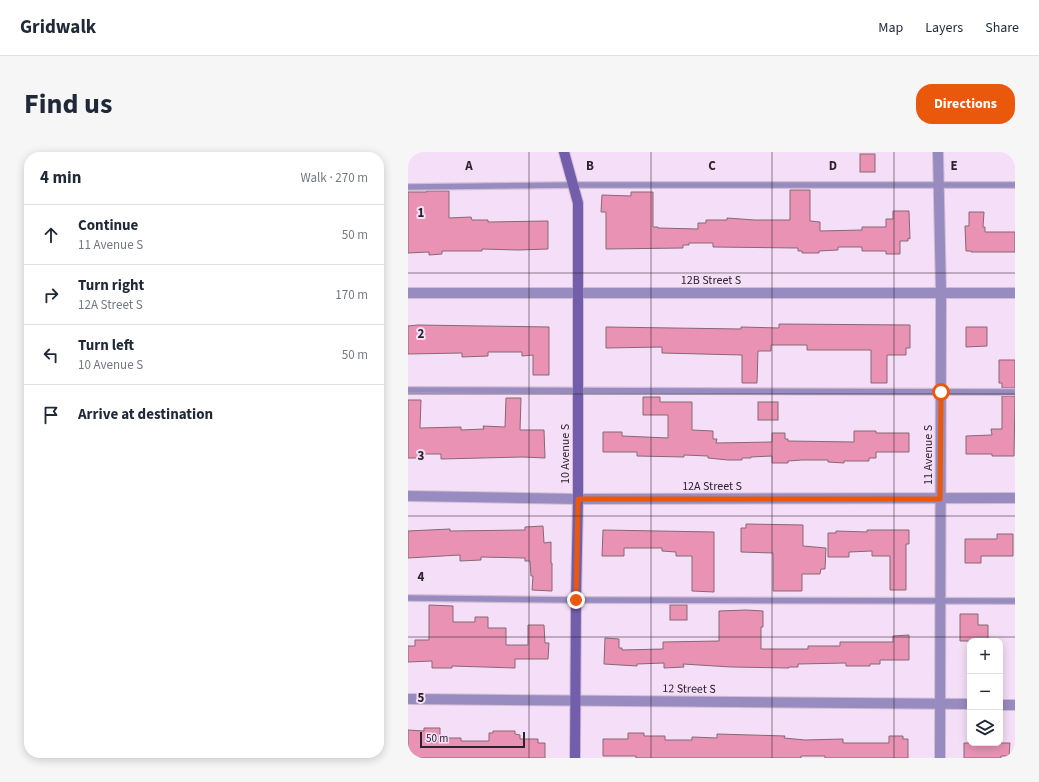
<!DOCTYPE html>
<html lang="en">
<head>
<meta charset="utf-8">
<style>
	:root { --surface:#fff; --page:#f6f6f7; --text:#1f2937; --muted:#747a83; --line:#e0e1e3; --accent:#ea580c }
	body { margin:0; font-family:"Source Sans 3",sans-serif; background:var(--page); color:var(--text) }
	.controls { position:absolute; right:12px; bottom:12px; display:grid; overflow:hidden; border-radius:8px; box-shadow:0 2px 10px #0003 }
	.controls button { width:36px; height:36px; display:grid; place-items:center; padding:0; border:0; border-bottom:1px solid var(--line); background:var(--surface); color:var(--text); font:20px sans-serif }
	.scale { position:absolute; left:12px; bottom:10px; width:105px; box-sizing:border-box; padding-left:4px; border:2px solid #2c242d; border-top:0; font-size:11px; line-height:14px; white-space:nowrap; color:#2c242d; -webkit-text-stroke:3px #f5def7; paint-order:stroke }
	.stop { position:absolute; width:12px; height:12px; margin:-9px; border:3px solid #ea580c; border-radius:50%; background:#fff }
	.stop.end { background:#ea580c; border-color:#fff; box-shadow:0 1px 4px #0008 }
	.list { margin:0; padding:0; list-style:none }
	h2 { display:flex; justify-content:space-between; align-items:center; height:52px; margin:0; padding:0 16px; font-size:17px }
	h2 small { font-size:13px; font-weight:400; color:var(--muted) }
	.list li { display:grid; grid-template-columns:26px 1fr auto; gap:12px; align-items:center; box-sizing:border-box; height:60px; padding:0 16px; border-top:1px solid var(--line) }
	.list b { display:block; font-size:15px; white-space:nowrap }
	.list p { margin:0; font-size:13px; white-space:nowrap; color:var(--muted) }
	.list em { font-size:13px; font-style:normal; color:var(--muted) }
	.icon { flex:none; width:22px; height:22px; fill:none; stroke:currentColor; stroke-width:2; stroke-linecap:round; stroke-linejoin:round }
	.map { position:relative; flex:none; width:607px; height:606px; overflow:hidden; border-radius:16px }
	header { display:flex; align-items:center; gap:24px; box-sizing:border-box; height:56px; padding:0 20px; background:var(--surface); border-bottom:1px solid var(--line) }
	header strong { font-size:19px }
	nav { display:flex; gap:22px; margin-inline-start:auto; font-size:14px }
	.intro { display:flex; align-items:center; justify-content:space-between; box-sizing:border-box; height:96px; padding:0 24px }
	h1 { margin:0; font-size:28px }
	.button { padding:10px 18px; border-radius:16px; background:var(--accent); color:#fff; font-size:14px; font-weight:700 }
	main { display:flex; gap:24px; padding:0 24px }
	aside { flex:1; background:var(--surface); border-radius:16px; box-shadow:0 2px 10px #0003 }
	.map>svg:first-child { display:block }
	.building { fill:#e992b4; stroke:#866873 }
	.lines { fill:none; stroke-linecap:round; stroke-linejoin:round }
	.lane-casing { stroke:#d1bdd3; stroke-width:8 }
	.street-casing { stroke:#d1bdd3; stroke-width:12 }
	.secondary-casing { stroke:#d1bdd3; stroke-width:12 }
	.lane { stroke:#978bc0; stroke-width:5.5 }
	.street { stroke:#978bc0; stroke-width:10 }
	.secondary { stroke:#725eaa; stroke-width:10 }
	.route { stroke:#ea580c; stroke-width:5 }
	.grid { fill:none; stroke:#2c242d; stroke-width:1; stroke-opacity:0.55 }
	.labels { text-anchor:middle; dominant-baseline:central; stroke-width:4; stroke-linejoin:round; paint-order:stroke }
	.street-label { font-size:12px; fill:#2c242d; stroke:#f5def7 }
	.grid-label { font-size:13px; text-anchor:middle; font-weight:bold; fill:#2c242d; stroke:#f5def7; stroke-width:4; stroke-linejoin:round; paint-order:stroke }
</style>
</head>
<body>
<header>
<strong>Gridwalk</strong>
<nav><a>Map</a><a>Layers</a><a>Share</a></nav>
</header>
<div class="intro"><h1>Find us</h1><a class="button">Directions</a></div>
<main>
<aside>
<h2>4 min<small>Walk · 270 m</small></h2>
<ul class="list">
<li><svg class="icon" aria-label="ahead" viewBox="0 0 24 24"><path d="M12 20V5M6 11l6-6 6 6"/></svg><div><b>Continue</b><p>11 Avenue S</p></div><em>50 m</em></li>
<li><svg class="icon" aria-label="right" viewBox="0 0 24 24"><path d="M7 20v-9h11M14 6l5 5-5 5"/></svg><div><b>Turn right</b><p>12A Street S</p></div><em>170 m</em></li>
<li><svg class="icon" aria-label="left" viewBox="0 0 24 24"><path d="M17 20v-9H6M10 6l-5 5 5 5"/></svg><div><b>Turn left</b><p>10 Avenue S</p></div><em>50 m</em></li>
<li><svg class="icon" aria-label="arrive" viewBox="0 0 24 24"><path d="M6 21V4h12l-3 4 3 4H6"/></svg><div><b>Arrive at destination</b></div></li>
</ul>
</aside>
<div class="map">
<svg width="607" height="606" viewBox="0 0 607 606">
	<rect width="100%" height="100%" fill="#f5def7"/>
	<g class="building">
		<rect x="452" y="2" width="15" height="18"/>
		<path d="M382 38H402V69L412 70V79L454 78V75H478V67H485V59H501L502 87 500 86V89H492V102H478V99H454V95H430V98L411 99V101H394V99H390V96L305 95V91H281V93H275V96L198 97V60H193L194 43 223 44V40H245V75H250V76L290 77V71H298V68H319V66L347 68H382Z"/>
		<path d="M19 39H41V66L63 65 64 68H80V70L140 69V97L110 98 74 97V99H34V102L21 103V100L0 101V40H19Z"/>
		<path d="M561 60H576L575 75H577V80H607V100H563V99H558L557 74H561Z"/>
		<path d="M371 172 502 173V196H498V203H479V231H463V198H399V193H363V199H350L349 231H334V203L254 201V195L198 196V175L333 177V175L371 176Z"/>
		<path d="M10 173 141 175V223H125V203L114 204V200H80V204L54 205V201L0 202V174Z"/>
		<path d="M558 175H579V194L558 195Z"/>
		<path d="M591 208H607V236H594V231H591Z"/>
		<path d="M594 244H607L606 304H584V302H558V284L584 283 583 277H594Z"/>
		<path d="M235 245H252V250H284V278L305 279V287H309L308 291 364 290V281H377V287H380V289L446 290V279H468V281H501V300H468V306H461V309H436V311L420 310V308H394L380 309V311H364V304L343 305V306H334V308H320L300 306V304L276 303V305L229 304V300H195V280H214V284L260 286V263H235Z"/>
		<path d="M98 246H113L112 278H136L137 306 115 305 33 307V302H12V306H0V248H13L12 276 53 275V278L76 277 75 274 97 275Z"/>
		<rect x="350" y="250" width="20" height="18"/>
		<path d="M338 372 395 373V394L418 396 417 417H413L412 422H394V439H365V401L333 400V376H338Z"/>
		<path d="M135 374 136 391 143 390V411H144V439L124 438 125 424H123L122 409H117V406L73 405V408L52 409V403L0 406V379L42 377V379L117 378V375Z"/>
		<path d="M195 378 306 380V440L284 439V404H268V400L254 399V396H216V404H194Z"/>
		<path d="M459 378H501V392H498V438H482V404H464V399L441 400V405H420V381H428V379L459 380Z"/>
		<path d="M589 382H605V404H573V411H557V387H589Z"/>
		<path d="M21 453 45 454V470H67V465H80V476H98V493H120V473H136L137 491H141L140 507H107V516L44 514V516H24V509L0 510V494H7V488H21Z"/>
		<rect x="262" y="453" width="17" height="15"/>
		<path d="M338 458 355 459V475H353V497H400V494H432V490H485V484L501 483V508H472V512H462V514H438V511L390 512V515H381V516L323 515 275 512 276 515 256 516V511L229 512V514L196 512 197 486 211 487V496H214V498L255 497V490L311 489V459Z"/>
		<path d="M552 462H570V473H580V489H552Z"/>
		<path d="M16 576H32V586H53V589H81V581H85V579H107V582L112 583V587H130V591H137V606H0V578L16 579Z"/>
		<path d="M220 581H236V584H257V588H284V585L309 586V582L377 584 376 586 397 588 435 587V591H481V584H495V587H500V606H417V604H393V606H228V604H195V587H220Z"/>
		<path d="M556 591H602L601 604H593V606H556Z"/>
	</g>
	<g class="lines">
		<g class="lane-casing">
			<g id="lane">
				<path d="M0 35 166 33H607"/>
				<path d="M0 238 607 240"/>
				<path d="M0 446 168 448 607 449"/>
			</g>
		</g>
		<g class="street-casing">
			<g id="street">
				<path d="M530 0 533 141 532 606"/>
				<path d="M0 141H607"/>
				<path d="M0 344 170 347 607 346"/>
				<path d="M0 547 562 552"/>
				<path d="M592 553H607"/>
			</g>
		</g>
		<g class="secondary-casing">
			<path id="secondary" d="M156 0 170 51V347L168 448 167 606"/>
		</g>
		<use href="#lane" class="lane"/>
		<use href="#street" class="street"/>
		<use href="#secondary" class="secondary"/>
	</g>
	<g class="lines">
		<path class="route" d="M168 448 170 347H532L533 240"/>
	</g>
	<path class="grid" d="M121 0V606M243 0V606M364 0V606M486 0V606M0 121H607M0 242H607M0 364H607M0 485H607"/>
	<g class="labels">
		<g class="street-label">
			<text x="303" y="128">12B Street S</text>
			<text transform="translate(157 302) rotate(-90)">10 Avenue S</text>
			<text transform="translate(520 303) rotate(-90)">11 Avenue S</text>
			<text x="304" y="334">12A Street S</text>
			<text transform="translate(281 537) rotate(1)">12 Street S</text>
		</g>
	</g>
	<g class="grid-label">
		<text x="61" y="18">A</text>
		<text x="182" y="18">B</text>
		<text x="304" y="18">C</text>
		<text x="425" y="18">D</text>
		<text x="546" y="18">E</text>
		<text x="13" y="65">1</text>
		<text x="13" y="186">2</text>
		<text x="13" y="308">3</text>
		<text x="13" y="429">4</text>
		<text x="13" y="550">5</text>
	</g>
</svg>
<div class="controls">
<button>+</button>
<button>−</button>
<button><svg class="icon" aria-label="layers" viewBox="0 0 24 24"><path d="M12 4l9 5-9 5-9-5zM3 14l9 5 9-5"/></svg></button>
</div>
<div class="scale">50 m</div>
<div class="stop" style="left:533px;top:240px"></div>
<div class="stop end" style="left:168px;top:448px"></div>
</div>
</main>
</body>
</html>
